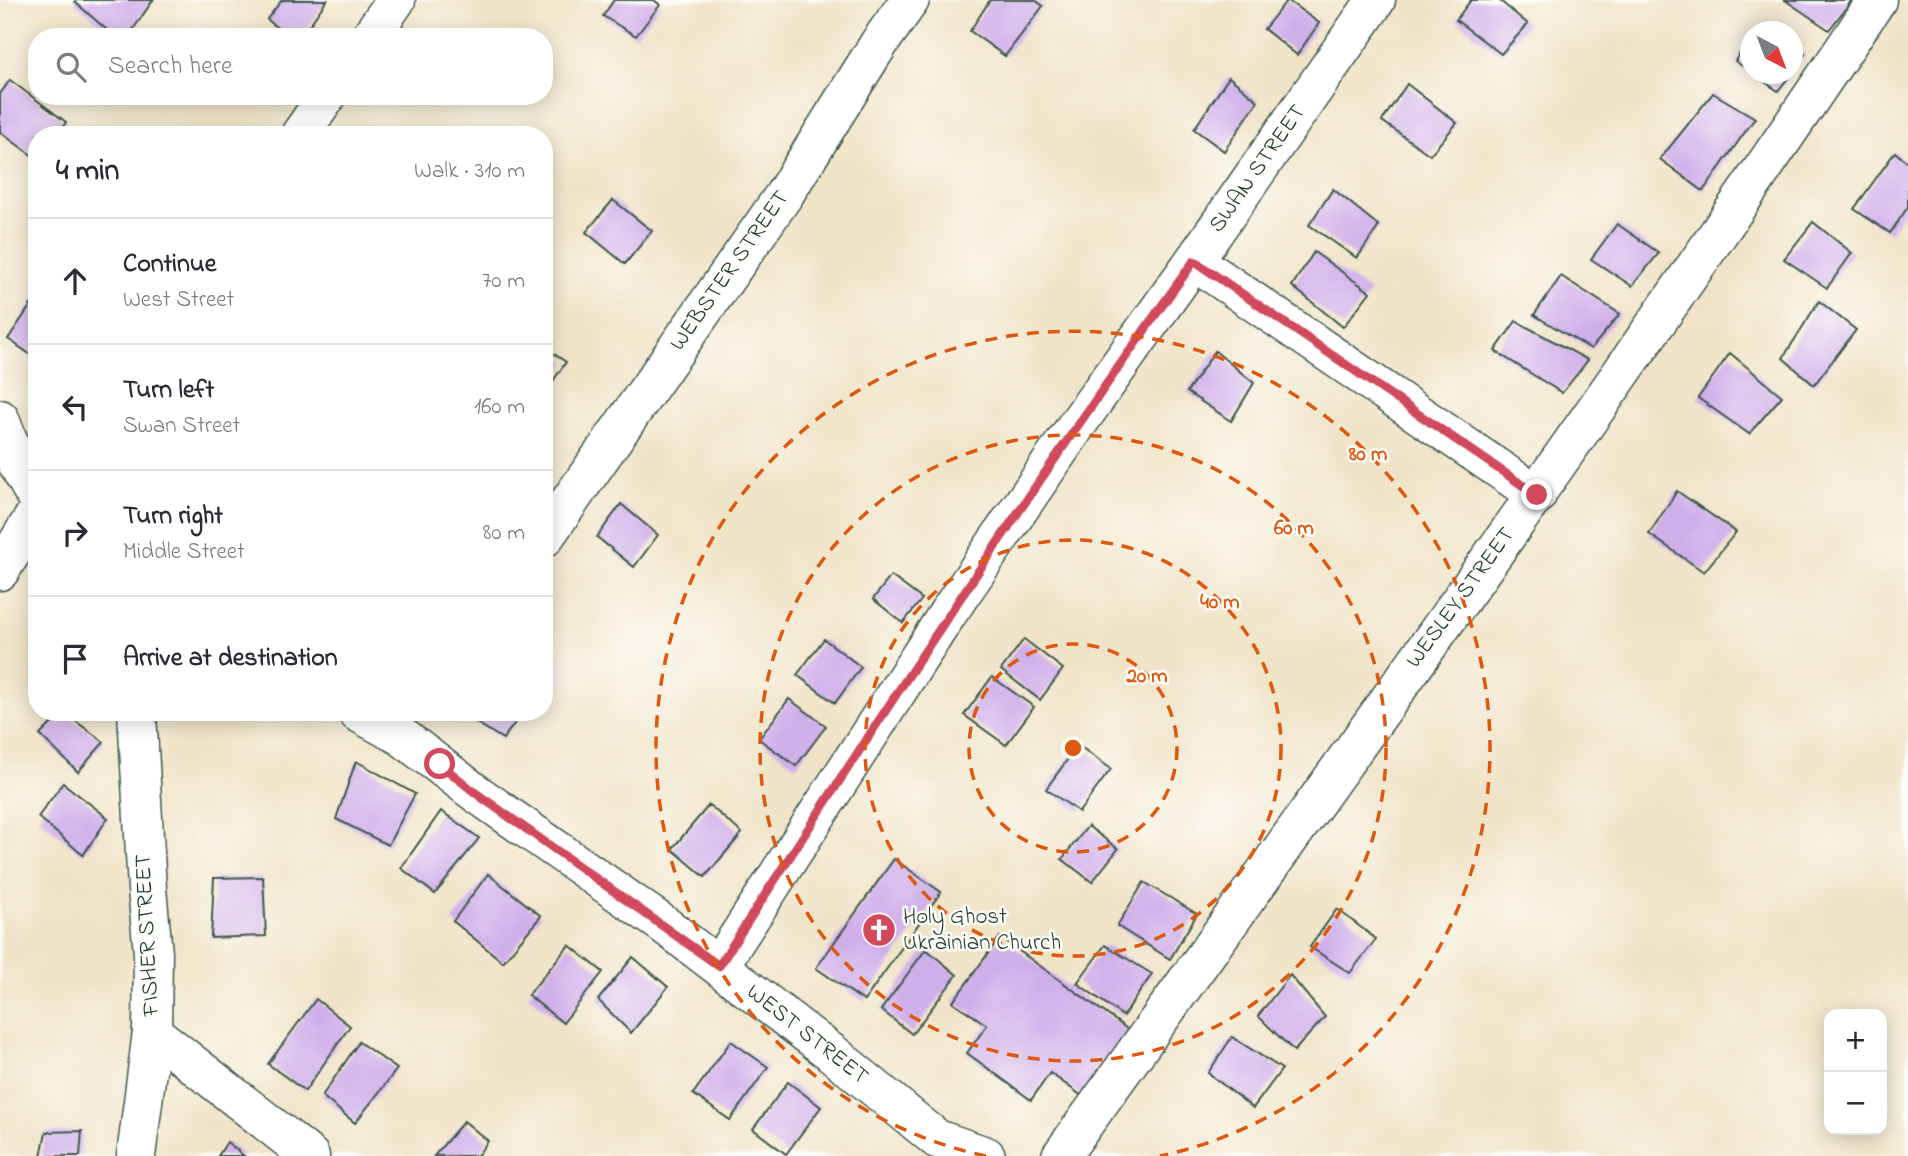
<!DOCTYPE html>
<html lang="en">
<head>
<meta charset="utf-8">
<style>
	:root { --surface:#fff; --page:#f2f2f3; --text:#2b2b33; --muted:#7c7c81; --line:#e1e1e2 }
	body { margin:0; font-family:"Indie Flower",sans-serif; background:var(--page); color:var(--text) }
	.controls { position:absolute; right:21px; bottom:21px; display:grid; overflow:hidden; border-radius:14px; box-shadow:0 4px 18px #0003 }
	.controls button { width:63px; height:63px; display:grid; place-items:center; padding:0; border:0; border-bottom:2px solid var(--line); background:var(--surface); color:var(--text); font:35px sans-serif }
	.compass { position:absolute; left:1740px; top:21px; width:63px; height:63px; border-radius:50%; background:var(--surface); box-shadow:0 4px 18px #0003; rotate:138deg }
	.stop { position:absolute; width:21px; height:21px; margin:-16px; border:5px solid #d1495b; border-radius:50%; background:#fff }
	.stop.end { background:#d1495b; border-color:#fff; box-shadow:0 2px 7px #0008 }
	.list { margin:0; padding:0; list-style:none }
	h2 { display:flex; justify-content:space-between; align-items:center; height:91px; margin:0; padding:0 28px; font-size:30px }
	h2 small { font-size:23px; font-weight:400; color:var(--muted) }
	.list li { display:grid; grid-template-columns:46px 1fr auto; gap:21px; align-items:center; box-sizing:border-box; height:126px; padding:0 28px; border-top:2px solid var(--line) }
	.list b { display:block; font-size:26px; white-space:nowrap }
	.list p { margin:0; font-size:23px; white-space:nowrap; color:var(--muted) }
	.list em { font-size:23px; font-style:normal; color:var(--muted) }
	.icon { flex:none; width:38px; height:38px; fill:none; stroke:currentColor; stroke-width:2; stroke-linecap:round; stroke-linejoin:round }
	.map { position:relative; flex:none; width:1908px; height:1156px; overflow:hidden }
	.search { position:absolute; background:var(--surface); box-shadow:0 4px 18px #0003; left:28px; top:28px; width:525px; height:77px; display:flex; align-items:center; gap:18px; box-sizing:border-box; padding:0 24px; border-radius:28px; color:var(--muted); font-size:26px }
	.panel { position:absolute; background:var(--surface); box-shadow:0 4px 18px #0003; left:28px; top:126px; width:525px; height:595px; border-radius:28px }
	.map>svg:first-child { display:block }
	.building { fill:#cfafea }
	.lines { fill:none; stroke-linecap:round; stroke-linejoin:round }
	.minor-casing { stroke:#3e564a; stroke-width:41 }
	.minor { stroke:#fff; stroke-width:38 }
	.route { stroke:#d1495b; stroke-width:9 }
	.ring { fill:none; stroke:#de580e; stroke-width:3.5; stroke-dasharray:12 9 }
	.labels { text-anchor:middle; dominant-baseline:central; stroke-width:5; stroke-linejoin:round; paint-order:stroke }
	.street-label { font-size:23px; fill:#1f3d34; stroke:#fdfcf7 }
	.poi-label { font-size:23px; fill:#1f3d34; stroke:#fdfcf7; text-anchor:start }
	.centre { fill:#de580e; stroke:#fdfcf7; stroke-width:3.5 }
	.ring-label { font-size:21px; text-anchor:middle; font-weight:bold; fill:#de580e; stroke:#fdfcf7; stroke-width:5; stroke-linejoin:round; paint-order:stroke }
</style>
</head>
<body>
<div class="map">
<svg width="1908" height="1156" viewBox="0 0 1908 1156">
	<rect width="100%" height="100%" fill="#fdfcf7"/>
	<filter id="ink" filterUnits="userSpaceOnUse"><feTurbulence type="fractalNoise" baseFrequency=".0143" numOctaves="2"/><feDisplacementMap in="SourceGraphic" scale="14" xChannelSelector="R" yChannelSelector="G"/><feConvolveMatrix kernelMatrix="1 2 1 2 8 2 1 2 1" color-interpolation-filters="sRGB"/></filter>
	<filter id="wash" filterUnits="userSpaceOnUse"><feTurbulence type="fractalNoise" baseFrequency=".00686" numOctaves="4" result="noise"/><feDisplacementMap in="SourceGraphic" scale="28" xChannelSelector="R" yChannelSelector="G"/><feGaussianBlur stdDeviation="1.57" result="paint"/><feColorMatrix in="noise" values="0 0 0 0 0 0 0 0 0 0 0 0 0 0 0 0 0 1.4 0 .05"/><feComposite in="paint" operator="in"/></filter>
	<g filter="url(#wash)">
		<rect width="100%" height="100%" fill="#f0e4c8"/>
		<g id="blocks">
			<g class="building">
				<path d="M76 0H153L128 37H115L75 2Z"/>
				<path d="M282 0H327L301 37H288L267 19Z"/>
				<path d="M614 0H654L660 5 636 36 603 16Z"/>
				<path d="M990 0H1035L1043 6 1005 56 970 31Z"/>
				<path d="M1287 0 1319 23 1297 55 1264 29Z"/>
				<path d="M1471 0H1499L1528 24 1501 54 1456 20Z"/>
				<path d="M1785 0H1852L1829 30Z"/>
				<path d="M1750 38V71L1735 61Z"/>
				<path d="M1792 45 1805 54 1792 71Z"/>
				<path d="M1753 74H1791L1778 91Z"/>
				<path d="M1229 77 1258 101 1224 151 1194 129Z"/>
				<path d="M10 80 66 122 58 135H37V159L0 132V94Z"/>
				<path d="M1407 84 1457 123 1430 155 1382 121Z"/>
				<path d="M1713 93 1755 118 1703 191 1660 159Z"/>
				<path d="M1895 152 1908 163V207L1890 233 1854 209Z"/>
				<path d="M1333 189 1379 226 1357 258 1309 225Z"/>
				<path d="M613 200 652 231 625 264 586 232Z"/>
				<path d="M1813 222 1852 253 1827 288 1784 259Z"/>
				<path d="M1617 224 1659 253 1632 286 1591 259Z"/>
				<path d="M1314 252 1370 292 1343 327 1292 286Z"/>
				<path d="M1561 276 1620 314 1591 349 1534 315Z"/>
				<path d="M37 296V359L8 339Z"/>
				<path d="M1819 301 1856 330 1814 385 1783 358Z"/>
				<path d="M1516 321 1588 360 1562 393 1495 351Z"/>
				<path d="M544 347 566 362 544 394Z"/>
				<path d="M1215 351 1254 383 1231 421 1187 392Z"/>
				<path d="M1730 353 1782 396 1749 434 1698 398Z"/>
				<path d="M1677 491 1736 532 1704 572 1649 534Z"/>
				<path d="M621 504 658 535 634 567 597 537Z"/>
				<path d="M891 576 922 599 903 623 873 599Z"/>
				<path d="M824 639 861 667 835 703 797 675Z"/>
				<path d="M1024 639 1063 669 1040 700 1001 670Z"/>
				<path d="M992 677 1034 707 1006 745 964 715Z"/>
				<path d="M789 699 826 726 796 766 759 739Z"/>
				<path d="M63 712 104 742 78 772 40 735Z"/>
				<path d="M485 712H523L503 739 477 723Z"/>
				<path d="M1078 745 1111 769 1079 812 1046 789Z"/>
				<path d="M356 761 415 794 388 845 336 819Z"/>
				<path d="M63 783 108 818 83 855 38 817Z"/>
				<path d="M709 805 742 833 705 877 672 849Z"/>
				<path d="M441 811 479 838 435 894 401 868Z"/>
				<path d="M1088 826 1118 849 1092 882 1062 859Z"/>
				<path d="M894 859 941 892 864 1001 816 968Z"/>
				<path d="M488 874 541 916 503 962 453 921Z"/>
				<path d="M263 877 266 936 211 938 214 878Z"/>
				<path d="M1144 882 1197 914 1170 959 1117 926Z"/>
				<path d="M1337 909 1376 939 1350 973 1310 947Z"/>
				<path d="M1000 937 1130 1031 1082 1096 1050 1073 1031 1100 967 1053 987 1025 953 1002Z"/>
				<path d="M569 945 603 972 563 1023 528 995Z"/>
				<path d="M1105 945 1152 974 1123 1016 1077 983Z"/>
				<path d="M926 949 957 975 912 1034 881 1010Z"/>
				<path d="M633 957 668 987 631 1033 598 1000Z"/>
				<path d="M1290 975 1325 1017 1294 1051 1258 1016Z"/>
				<path d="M316 999 350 1026 305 1091 268 1064Z"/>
				<path d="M1232 1037 1282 1069 1253 1108 1208 1073Z"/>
				<path d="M731 1041 768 1067 730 1120 693 1094Z"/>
				<path d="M359 1042 397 1069 355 1123 322 1096Z"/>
				<path d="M788 1082 821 1107 786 1154 753 1129Z"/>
				<path d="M464 1121 488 1141 477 1156H434Z"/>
				<path d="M82 1131 80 1156H41L46 1132Z"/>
				<path d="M227 1142 244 1156H218Z"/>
			</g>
		</g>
	</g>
	<g filter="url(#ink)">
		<use href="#blocks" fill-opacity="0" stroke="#3e564a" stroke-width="2"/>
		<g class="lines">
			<g class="minor-casing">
				<g id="minor">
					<path d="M370 37 396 0"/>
					<path d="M300 135 327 96"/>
					<path d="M1194 261 1537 495"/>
					<path d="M0 419 17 463 37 499"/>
					<path d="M544 538 784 195 880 42 910 0"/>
					<path d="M0 571 37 512"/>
					<path d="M357 712 401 736 477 794 663 924 832 1053 937 1139 986 1156"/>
					<path d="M719 966 948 613 1076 426 1194 261 1376 0"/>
					<path d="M152 1032 310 1156"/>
					<path d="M136 1156 152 1032 153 953 147 889 137 712"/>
					<path d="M1061 1156C1336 773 1615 392 1877 0"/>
				</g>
			</g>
			<use href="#minor" class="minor"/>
		</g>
	</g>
	<g class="lines" filter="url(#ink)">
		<path class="route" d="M440 764 477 794 719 966C873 728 1028 491 1194 261L1537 495"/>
	</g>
	<g class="ring">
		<circle cx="1073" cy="748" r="104"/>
		<circle cx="1073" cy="748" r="208"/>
		<circle cx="1073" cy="748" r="313"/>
		<path d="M986 1156A417 417 0 1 1 1160 1156"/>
	</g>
	<defs>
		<g id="church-disc" transform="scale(1.75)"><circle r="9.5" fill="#d1495b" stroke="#fdfcf7"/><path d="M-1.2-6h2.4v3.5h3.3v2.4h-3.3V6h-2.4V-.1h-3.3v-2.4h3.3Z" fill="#fff"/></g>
	</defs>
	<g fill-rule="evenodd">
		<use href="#church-disc" x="879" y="930"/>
	</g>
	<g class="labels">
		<g class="street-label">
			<text transform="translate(1258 169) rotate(-55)">SWAN STREET</text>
			<text transform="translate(730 271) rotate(-55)">WEBSTER STREET</text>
			<text transform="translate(1461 598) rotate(-54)">WESLEY STREET</text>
			<text transform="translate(148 935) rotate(-93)">FISHER STREET</text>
			<text transform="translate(807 1035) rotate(38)">WEST STREET</text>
		</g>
		<g class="poi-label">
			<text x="903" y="917">Holy Ghost<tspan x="903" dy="26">Ukrainian Church</tspan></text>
		</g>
	</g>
	<circle cx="1073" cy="748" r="10" class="centre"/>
	<g class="ring-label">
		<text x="1368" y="460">80 m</text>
		<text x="1294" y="534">60 m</text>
		<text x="1220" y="608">40 m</text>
		<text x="1147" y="682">20 m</text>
	</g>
</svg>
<div class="controls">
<button>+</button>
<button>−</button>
</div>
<svg class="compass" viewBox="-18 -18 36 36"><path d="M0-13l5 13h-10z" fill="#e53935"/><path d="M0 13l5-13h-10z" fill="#7c7c81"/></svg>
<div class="stop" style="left:440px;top:764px"></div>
<div class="stop end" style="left:1537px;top:495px"></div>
<div class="search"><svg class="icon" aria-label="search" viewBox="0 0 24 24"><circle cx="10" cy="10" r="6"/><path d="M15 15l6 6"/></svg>Search here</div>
<section class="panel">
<h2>4 min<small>Walk · 310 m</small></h2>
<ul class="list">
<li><svg class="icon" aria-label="ahead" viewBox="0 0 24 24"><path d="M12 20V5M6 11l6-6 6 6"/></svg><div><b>Continue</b><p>West Street</p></div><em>70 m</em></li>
<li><svg class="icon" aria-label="left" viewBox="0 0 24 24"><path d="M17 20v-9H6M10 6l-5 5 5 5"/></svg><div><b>Turn left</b><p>Swan Street</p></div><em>160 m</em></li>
<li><svg class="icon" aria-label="right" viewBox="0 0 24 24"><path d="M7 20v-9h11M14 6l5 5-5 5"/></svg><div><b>Turn right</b><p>Middle Street</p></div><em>80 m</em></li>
<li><svg class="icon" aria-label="arrive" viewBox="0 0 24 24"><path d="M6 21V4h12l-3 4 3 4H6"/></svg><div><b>Arrive at destination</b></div></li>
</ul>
</section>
</div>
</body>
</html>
